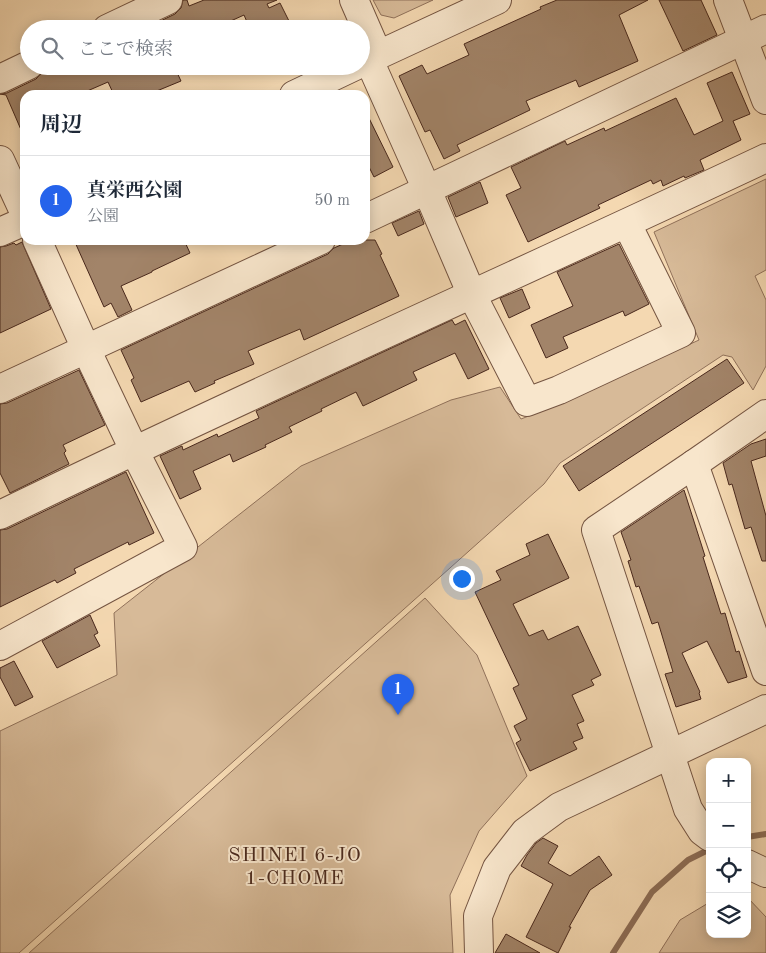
<!DOCTYPE html>
<html lang="ja">
<head>
<meta charset="utf-8">
<style>
	:root { --surface:#fff; --page:#f6f6f7; --text:#1f2937; --muted:#747a83; --line:#e0e1e3; --accent:#2563eb }
	body { margin:0; font-family:"Old Standard TT","Noto Serif JP",serif; background:var(--page); color:var(--text) }
	.controls { position:absolute; right:15px; bottom:15px; display:grid; overflow:hidden; border-radius:10px; box-shadow:0 2px 12px #0003 }
	.controls button { width:45px; height:45px; display:grid; place-items:center; padding:0; border:0; border-bottom:1px solid var(--line); background:var(--surface); color:var(--text); font:25px sans-serif }
	.you { position:absolute; left:461px; top:578px; width:18px; height:18px; margin:-12px; border:4px solid #fff; border-radius:50%; background:#1a73e8; box-shadow:0 0 0 8px #1a73e833 }
	.badge { display:grid; place-items:center; width:32px; height:32px; border-radius:50%; background:var(--accent); color:#fff; font-size:16px; font-weight:700 }
	.pin { position:absolute; translate:-50% -41px; filter:drop-shadow(0 1px 2px #0008) }
	.pin::after { content:''; position:absolute; top:26px; width:18px; height:15px; background:inherit; clip-path:polygon(0 0,100% 0,50% 100%) }
	.list { margin:0; padding:0; list-style:none }
	h2 { display:flex; justify-content:space-between; align-items:center; height:65px; margin:0; padding:0 20px; font-size:21px }
	h2 small { font-size:16px; font-weight:400; color:var(--muted) }
	.list li { display:grid; grid-template-columns:32px 1fr auto; gap:15px; align-items:center; box-sizing:border-box; height:90px; padding:0 20px; border-top:1px solid var(--line) }
	.list b { display:block; font-size:19px; white-space:nowrap }
	.list p { margin:0; font-size:16px; white-space:nowrap; color:var(--muted) }
	.list em { font-size:16px; font-style:normal; color:var(--muted) }
	.icon { flex:none; width:28px; height:28px; fill:none; stroke:currentColor; stroke-width:2; stroke-linecap:round; stroke-linejoin:round }
	.map { position:relative; flex:none; width:766px; height:953px; overflow:hidden }
	.search { position:absolute; background:var(--surface); box-shadow:0 2px 12px #0003; left:20px; top:20px; width:350px; height:55px; display:flex; align-items:center; gap:12px; box-sizing:border-box; padding:0 18px; border-radius:28px; color:var(--muted); font-size:19px }
	.panel { position:absolute; background:var(--surface); box-shadow:0 2px 12px #0003; left:20px; top:90px; width:350px; height:155px; border-radius:15px }
	.map>svg:first-child { display:block }
	.green { fill:#d7ba98; stroke:#90715a }
	.lines { fill:none; stroke-linecap:round; stroke-linejoin:round }
	.stream { stroke:#8d6e57; stroke-width:6 }
	.building { fill:#a28469; stroke:#49281c }
	.minor-casing { stroke:#745441; stroke-width:30 }
	.minor { stroke:#f8e6cc; stroke-width:28 }
	.labels { text-anchor:middle; dominant-baseline:central; stroke-width:4; stroke-linejoin:round; paint-order:stroke }
	.neighbourhood-label { font-size:20px; letter-spacing:1px; fill:#49281c; stroke:#f8e6cc }
</style>
</head>
<body>
<div class="map">
<svg width="766" height="953" viewBox="0 0 766 953">
	<rect width="100%" height="100%" fill="#f4d8b1"/>
	<filter id="stains"><feTurbulence type="fractalNoise" baseFrequency=".004" numOctaves="4"/><feColorMatrix values="0 0 0 0 .2 0 0 0 0 .09 0 0 0 0 .02 0 0 0 .5 -.17"/></filter>
	<radialGradient id="worn" r=".72"><stop offset=".6" stop-color="#630" stop-opacity="0"/><stop offset="1" stop-color="#630" stop-opacity=".3"/></radialGradient>
	<g class="green">
		<path d="M373 0H433L394 18 381 15Z"/>
		<path d="M766 179V270L755 276 766 300V366L753 390 732 357 723 355 560 463 544 484 19 953H0V731L117 675 114 613 301 466 451 400 500 387 521 419 562 403 699 340 654 232Z"/>
		<path d="M425 598 477 655 527 776 479 831 450 895 453 953H29Z"/>
		<path d="M747 897 766 917V953H659L680 920 710 902V934H747Z"/>
	</g>
	<g class="lines">
		<g class="stream">
			<path d="M747 837 766 834"/>
			<path d="M613 953 652 892 688 860 710 849"/>
		</g>
	</g>
	<g class="building">
		<path d="M183 0H187L189 6 204 0H277L267 4 269 8 280 3 293 29H250L244 15 213 29H144L175 14 181 8Z"/>
		<path d="M557 0H648L619 15 638 61 579 87 576 80 526 101 530 110 457 145 460 151 444 159 430 130 425 132 399 76 422 65 427 74 469 55 464 44 541 9 540 7Z"/>
		<path d="M659 0H701L717 35 683 51Z"/>
		<path d="M57 66H174L181 81 147 95H114L108 82 78 95H25V139L6 95 0 94 7 93 36 79 42 73Z"/>
		<path d="M732 72 750 114 733 121 741 140 700 160 704 170 685 178 684 176 663 186 661 180 653 184 651 180 598 205 600 208 528 242 506 195 521 188 511 167 565 141 567 145 604 128 605 131 676 98 694 135 723 121 707 83Z"/>
		<path d="M365 110 393 167 374 177 365 159Z"/>
		<path d="M480 182 488 203 456 217 448 197Z"/>
		<path d="M419 211 424 224 398 236 392 223Z"/>
		<path d="M74 240H184L190 253 152 271V272L121 286 132 310 118 317 111 303 104 307Z"/>
		<path d="M352 240H375L382 254 380 255 399 296 304 340 300 329 248 351 254 364 214 381 215 383 195 392 189 381 141 402 131 380 134 378 121 350 328 254 334 248Z"/>
		<path d="M22 242 51 309 0 333V247L6 246 14 243 16 245Z"/>
		<path d="M619 244 649 304 625 316 623 311 563 337 568 348 546 358 531 325 573 306 557 272Z"/>
		<path d="M522 289 530 308 509 318 500 298Z"/>
		<path d="M452 320 455 325 465 320 489 369 468 379 455 353 413 372 417 380 363 406 356 392 321 409 322 411 289 427 292 432 265 445 266 447 233 462 230 454 193 471 201 489 180 499 160 456 182 446 183 450 217 434 218 437 259 418 256 411Z"/>
		<path d="M727 359 744 383 579 491 563 466Z"/>
		<path d="M79 370 105 425 63 445 66 451 64 453 69 464 10 493 0 473V404L7 403Z"/>
		<path d="M766 439V456L751 461 766 516V561H762L751 527 745 529 732 484 729 485 723 463 751 444Z"/>
		<path d="M126 472 154 533 129 545 128 542 74 569 76 573 57 583 55 580 0 607V530L7 529Z"/>
		<path d="M684 490 705 556 703 557 721 614 725 613 736 652 739 651 747 677 728 683 707 641 682 653 700 692 699 693 701 699 676 707 665 674 673 672 658 622 652 624 639 586 636 587 628 561 631 560 621 532Z"/>
		<path d="M548 534 569 578 513 604 529 636 543 630 548 640 578 626 601 675 591 680 594 685 572 695 584 721 577 724 583 738 573 742 577 749 530 771 516 743 521 740 514 726 527 719 513 688 519 685 475 592 501 580 496 571 530 555 526 544Z"/>
		<path d="M90 615 98 633 94 635 100 646 57 668 42 641Z"/>
		<path d="M14 661 33 697 15 706 0 677V668Z"/>
		<path d="M543 838 558 846 548 863 570 876 599 856 612 875 590 890 569 927H571L558 953 526 937 553 884 521 866 527 855 536 843Z"/>
		<path d="M506 934 540 953H495Z"/>
	</g>
	<g class="lines">
		<g class="minor-casing">
			<g id="minor">
				<path d="M354 0 378 55"/>
				<path d="M728 0 766 100"/>
				<path d="M107 29 168 0"/>
				<path d="M369 60 427 190 472 295 527 402 559 390 681 333 627 224"/>
				<path d="M361 63 497 0"/>
				<path d="M0 79 29 65"/>
				<path d="M294 95 355 66"/>
				<path d="M0 160 25 214"/>
				<path d="M365 219 766 29"/>
				<path d="M0 232 25 221"/>
				<path d="M0 389 321 240"/>
				<path d="M694 464 766 671"/>
				<path d="M0 515C253 392 511 278 766 158"/>
				<path d="M0 646 183 547 134 450 86 349 37 240"/>
				<path d="M710 837 702 831 688 809 596 530 694 464 766 414"/>
				<path d="M747 864 766 873"/>
				<path d="M479 953 478 916 497 868 525 832 559 807 766 709"/>
			</g>
		</g>
		<use href="#minor" class="minor"/>
	</g>
	<g class="labels">
		<g class="neighbourhood-label">
			<text x="295" y="856">SHINEI 6-JO<tspan x="295" dy="23">1-CHOME</tspan></text>
		</g>
	</g>
	<rect width="100%" height="100%" filter="url(#stains)"/>
	<rect width="100%" height="100%" fill="url(#worn)"/>
</svg>
<div class="controls">
<button>+</button>
<button>−</button>
<button><svg class="icon" aria-label="locate" viewBox="0 0 24 24"><circle cx="12" cy="12" r="6"/><path d="M12 2v4M12 18v4M2 12h4M18 12h4"/></svg></button>
<button><svg class="icon" aria-label="layers" viewBox="0 0 24 24"><path d="M12 4l9 5-9 5-9-5zM3 14l9 5 9-5"/></svg></button>
</div>
<div class="you"></div>
<div class="pin badge" style="left:398px;top:715px">1</div>
<div class="search"><svg class="icon" aria-label="search" viewBox="0 0 24 24"><circle cx="10" cy="10" r="6"/><path d="M15 15l6 6"/></svg>ここで検索</div>
<section class="panel">
<h2>周辺<small></small></h2>
<ul class="list">
<li><span class="badge">1</span><div><b>真栄西公園</b><p>公園</p></div><em>50 m</em></li>
</ul>
</section>
</div>
</body>
</html>
